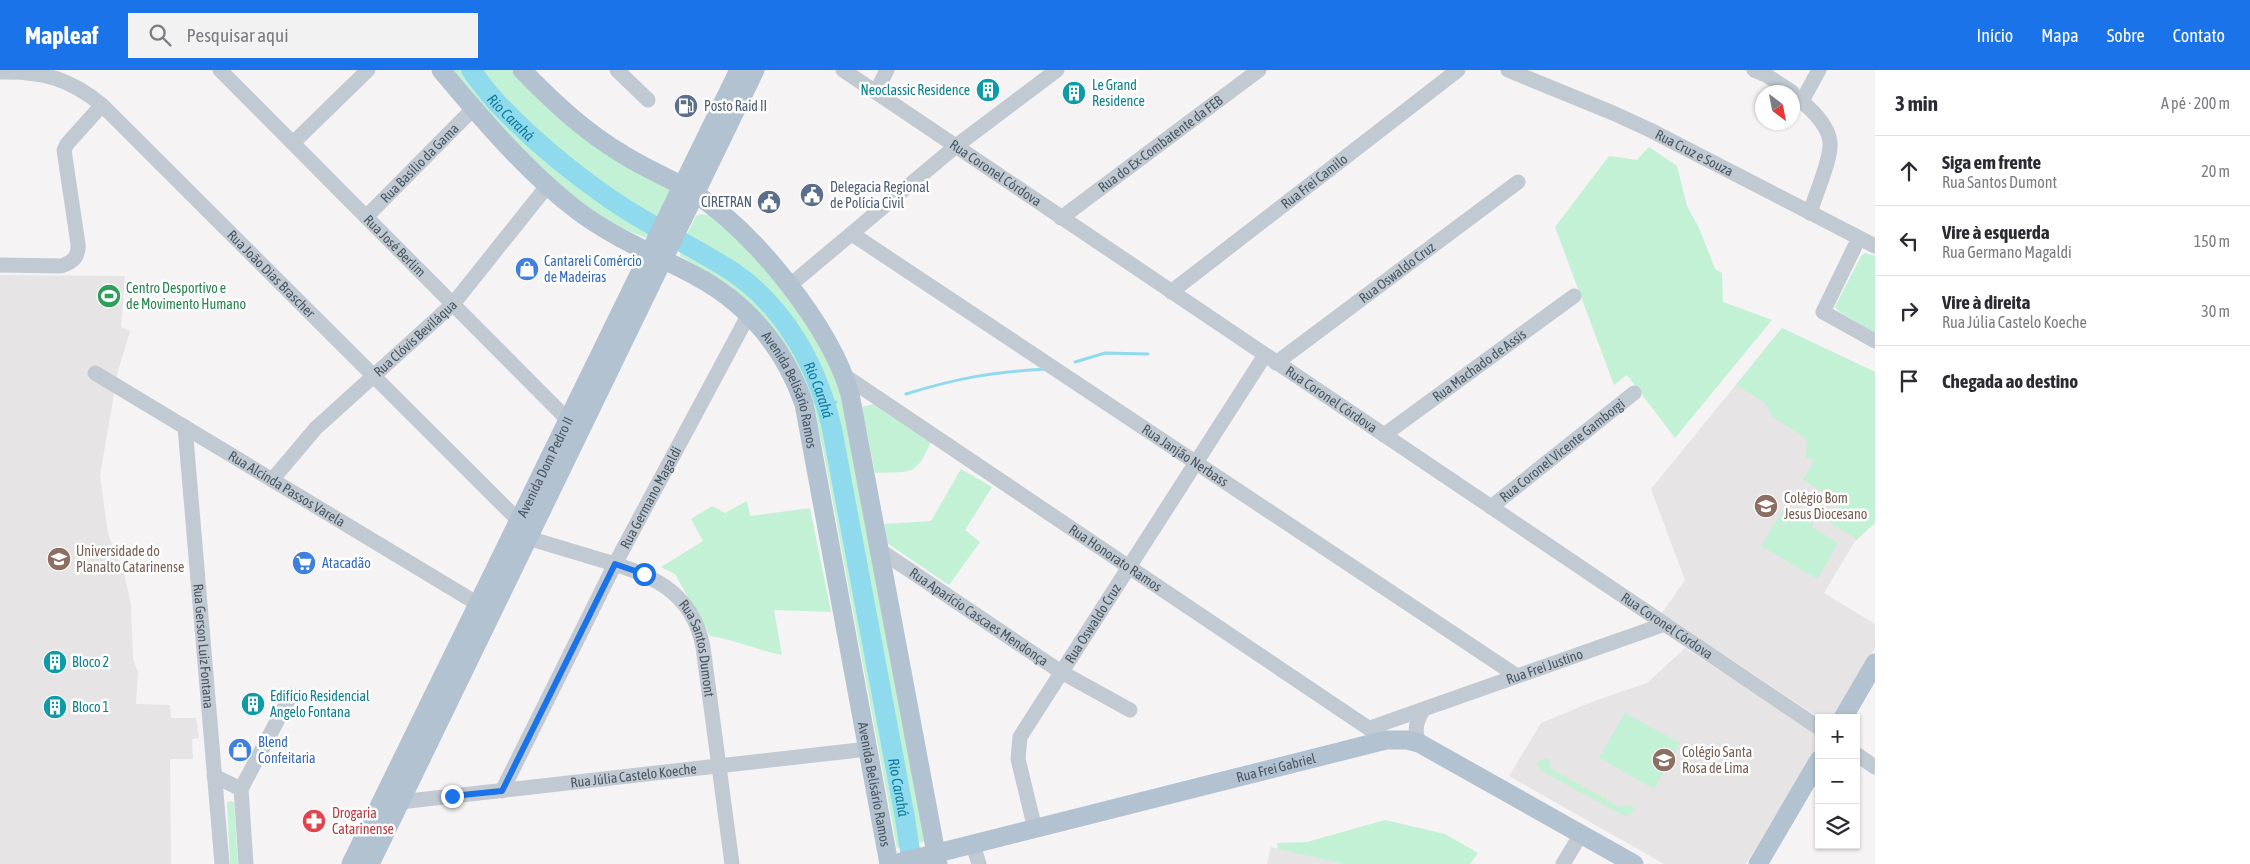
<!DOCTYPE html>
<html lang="pt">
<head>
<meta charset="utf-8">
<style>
	:root { --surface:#fff; --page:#f2f2f3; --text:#2b2b33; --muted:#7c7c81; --line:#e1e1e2; --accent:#1a73e8 }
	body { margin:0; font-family:"Asap Condensed",sans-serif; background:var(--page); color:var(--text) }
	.controls { position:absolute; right:15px; bottom:15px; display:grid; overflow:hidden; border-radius:0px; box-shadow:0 1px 4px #0004 }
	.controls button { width:45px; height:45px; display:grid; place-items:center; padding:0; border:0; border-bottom:1px solid var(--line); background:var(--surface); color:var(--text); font:25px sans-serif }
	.compass { position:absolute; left:1755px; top:15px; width:45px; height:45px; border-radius:50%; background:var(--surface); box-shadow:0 1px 4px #0004; rotate:148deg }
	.stop { position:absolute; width:15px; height:15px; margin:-11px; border:4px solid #1a73e8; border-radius:50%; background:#fff }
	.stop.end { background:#1a73e8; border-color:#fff; box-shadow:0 1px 5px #0008 }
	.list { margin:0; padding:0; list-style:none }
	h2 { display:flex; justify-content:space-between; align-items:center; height:65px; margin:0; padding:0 20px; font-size:21px }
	h2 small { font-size:16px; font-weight:400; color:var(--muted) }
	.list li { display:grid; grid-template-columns:32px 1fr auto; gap:15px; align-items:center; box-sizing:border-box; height:70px; padding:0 20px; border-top:1px solid var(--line) }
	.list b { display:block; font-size:19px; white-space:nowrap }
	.list p { margin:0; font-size:16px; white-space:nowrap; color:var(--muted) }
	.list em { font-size:16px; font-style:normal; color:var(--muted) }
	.icon { flex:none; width:28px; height:28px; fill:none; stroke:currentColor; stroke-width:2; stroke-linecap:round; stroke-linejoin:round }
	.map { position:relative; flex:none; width:1875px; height:794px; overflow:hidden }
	header { display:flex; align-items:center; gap:30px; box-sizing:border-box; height:70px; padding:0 25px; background:var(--accent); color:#fff }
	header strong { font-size:24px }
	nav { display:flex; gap:28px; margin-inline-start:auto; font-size:18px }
	.search { width:350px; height:45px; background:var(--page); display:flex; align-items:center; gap:12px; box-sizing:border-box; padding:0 18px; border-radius:0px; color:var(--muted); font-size:19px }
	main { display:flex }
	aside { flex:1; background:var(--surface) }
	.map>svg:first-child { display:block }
	.education { fill:#e6e4e5 }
	.green { fill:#c3f1d5 }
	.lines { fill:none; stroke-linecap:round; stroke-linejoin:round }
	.stream { stroke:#90daee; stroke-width:3 }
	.river { stroke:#90daee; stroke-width:20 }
	.minor { stroke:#c1cad2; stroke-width:15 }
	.major { stroke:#b3c2d1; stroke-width:19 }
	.route { stroke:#1a73e8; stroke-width:6 }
	.labels { text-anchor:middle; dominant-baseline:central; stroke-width:5; stroke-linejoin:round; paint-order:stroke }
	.culture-label { font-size:14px; fill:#0d838f; stroke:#fff; text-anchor:start }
	.service-label { font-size:14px; fill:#4e5e75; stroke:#fff; text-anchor:start }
	.street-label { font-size:14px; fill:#4a5661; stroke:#fff }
	.shop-label { font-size:14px; fill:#366cbe; stroke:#fff; text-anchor:start }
	.leisure-label { font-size:14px; fill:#27864d; stroke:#fff; text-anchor:start }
	.education-label { font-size:14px; fill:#785e54; stroke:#fff; text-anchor:start }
	.health-label { font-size:14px; fill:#be3a42; stroke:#fff; text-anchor:start }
	.water-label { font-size:15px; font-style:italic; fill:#0c7c9b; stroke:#fff }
</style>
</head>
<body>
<header>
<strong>Mapleaf</strong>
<div class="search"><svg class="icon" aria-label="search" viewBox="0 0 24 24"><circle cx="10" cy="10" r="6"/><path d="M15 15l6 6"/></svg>Pesquisar aqui</div>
<nav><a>Início</a><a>Mapa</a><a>Sobre</a><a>Contato</a></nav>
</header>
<main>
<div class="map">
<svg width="1875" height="794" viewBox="0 0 1875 794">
	<rect width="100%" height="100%" fill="#f5f3f3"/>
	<g class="education">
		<path d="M0 205 125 206 121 257 130 261 118 301 100 405 108 464 124 503 131 535 133 589 138 602 136 634 170 635 171 648H196L199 668 192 669 193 689H170L171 794H0Z"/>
		<path d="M1782 258 1875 302V453L1855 471 1824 523 1875 554V578L1834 648H1819L1662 543 1685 510 1651 419Z"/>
		<path d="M1685 578 1819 665V673L1746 794H1664L1509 706 1541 653 1597 630 1647 613Z"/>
		<path d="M1271 777 1294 782 1345 794H1267Z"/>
	</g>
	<g class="green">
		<path d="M449 0H511L547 38 577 63 668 118 672 122 650 169C574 146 502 58 449 0Z"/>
		<path d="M1649 77 1677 96 1687 136 1699 158 1715 199 1722 203 1723 232 1772 250 1675 368 1627 305 1614 315 1555 157 1609 86 1637 90Z"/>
		<path d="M702 144 715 146 761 192 835 293 927 771 897 778 823 379 809 324 715 207 680 186V178L696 146Z"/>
		<path d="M1865 183 1875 186V263L1838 241 1835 237 1861 186Z"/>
		<path d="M1782 258 1875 302V453L1855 471V468L1829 452 1842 430 1832 424 1830 426 1803 410 1814 391 1806 387 1807 369 1773 347 1765 333 1736 315Z"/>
		<path d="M874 334 931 372C915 408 911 401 875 403L862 337Z"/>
		<path d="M961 399 992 417 965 460 980 472 949 515 887 473 884 454 931 451Z"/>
		<path d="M747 431 750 446 810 438 831 542 774 540 782 585C757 580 735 570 710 566L675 504 661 497 703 471 691 449 712 436 725 443Z"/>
		<path d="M1785 437 1814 453 1812 457 1838 473 1817 509 1761 476Z"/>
		<path d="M1625 643 1680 673 1654 719 1599 688Z"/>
		<path d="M1546 688 1549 690 1551 700 1554 699 1556 703 1559 702 1561 706 1565 705 1571 712 1575 711 1577 714 1580 713 1582 718 1586 717 1587 720 1590 719 1592 723 1595 722 1596 726 1601 724 1602 728 1605 727 1607 732 1610 731 1612 734 1615 733 1617 737 1632 735 1634 740 1633 743 1625 746 1541 701 1537 693Z"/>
		<path d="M230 731 234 732 238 794H230L227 732Z"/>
		<path d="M1385 750 1445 764 1478 783 1470 794H1345L1278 779 1277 773 1307 772Z"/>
	</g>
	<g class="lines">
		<g class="stream">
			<path d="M1075 292 1105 283 1148 284"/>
			<path d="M906 324C957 308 993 302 1046 299"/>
			<path d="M826 334 836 332"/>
		</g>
		<path class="river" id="s1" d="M471 0C481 13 490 27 502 38 533 70 569 100 606 126 645 154 689 174 730 200 784 235 818 297 832 359L905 748 912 794"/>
		<g class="minor">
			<path id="s2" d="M220 0 568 350"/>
			<path d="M617 0 648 30"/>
			<path id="s3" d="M843 0 1819 658"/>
			<path id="s4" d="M1508 0 1613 43 1650 60 1875 176"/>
			<path d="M1754 0 1766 5 1792 22"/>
			<path id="s5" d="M0 2C42 1 69 8 102 35L519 451"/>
			<path d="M876 22 887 0"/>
			<path d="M1792 23C1806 35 1828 52 1830 72 1832 88 1815 125 1810 143"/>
			<path d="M1802 31 1819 0"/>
			<path d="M293 73 368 0"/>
			<path id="s6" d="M366 147 474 38"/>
			<path id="s7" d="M1061 148 1259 0"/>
			<path id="s8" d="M852 164 1517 606"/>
			<path d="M1859 168 1823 242 1875 271"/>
			<path d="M0 195 61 196C73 192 79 187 78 174L64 80 67 74 102 35"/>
			<path d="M789 216 956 76 1057 0"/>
			<path id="s9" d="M1171 222 1458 0"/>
			<path id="s10" d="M1276 293 1518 112"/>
			<path id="s11" d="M95 303 478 534"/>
			<path id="s12" d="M845 306 1386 670"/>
			<path id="s13" d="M185 357 222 794"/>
			<path id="s14" d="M1384 365 1574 226"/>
			<path id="s15" d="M272 410 316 358 453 234 548 115"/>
			<path id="s16" d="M1491 437 1634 323"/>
			<path id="s17" d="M528 468C551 475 575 482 598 489 649 504 692 519 703 577L732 794"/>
			<path id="s18" d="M881 481 1061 602 1130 640"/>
			<path id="s19" d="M1370 658 1665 554"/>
			<path d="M1419 673C1414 660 1416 652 1423 640"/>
			<path d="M1856 684 1875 697"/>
			<path d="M214 706 241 719 246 794"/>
			<path d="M241 719 291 625"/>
			<path id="s20" d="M502 721 615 494 749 244"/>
			<path id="s21" d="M400 732 868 679"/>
			<path id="s22" d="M1035 759 1018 689 1020 667 1265 285"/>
			<path d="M973 775 979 794"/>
			<path d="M1563 794 1581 764"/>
		</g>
		<g class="major">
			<path id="s23" d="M441 0C481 48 528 103 578 141 614 168 654 184 694 205 747 233 784 277 804 334L889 794"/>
			<path d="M522 0C553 32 585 62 624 85 646 99 672 109 694 123 755 162 830 256 850 324L938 794"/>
			<path d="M1843 648 1875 593"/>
			<path id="s24" d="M351 794 739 0"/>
			<path d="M370 794 755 0"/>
			<path id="s25" d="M894 794 1386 670H1407L1419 673 1634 794"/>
			<path d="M1758 794 1819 690"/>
		</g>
	</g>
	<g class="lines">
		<path class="route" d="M452 726 502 721 615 494 644 504"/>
	</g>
	<defs>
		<g id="building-disc" transform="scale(1.25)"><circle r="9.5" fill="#0f9aa8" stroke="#fff"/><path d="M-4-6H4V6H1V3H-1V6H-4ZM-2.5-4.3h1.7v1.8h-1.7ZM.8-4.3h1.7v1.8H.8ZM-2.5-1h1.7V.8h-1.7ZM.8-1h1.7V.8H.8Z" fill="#fff"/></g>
		<g id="fuel-disc" transform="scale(1.25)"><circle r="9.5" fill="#5c6f8a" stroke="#fff"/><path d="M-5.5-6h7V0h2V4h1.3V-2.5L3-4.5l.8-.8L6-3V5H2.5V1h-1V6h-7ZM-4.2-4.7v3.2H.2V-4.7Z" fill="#fff"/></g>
		<g id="civic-disc" transform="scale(1.25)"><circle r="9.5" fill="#5c6f8a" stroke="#fff"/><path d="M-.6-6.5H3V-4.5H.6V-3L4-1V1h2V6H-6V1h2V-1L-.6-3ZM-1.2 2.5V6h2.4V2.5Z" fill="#fff"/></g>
		<g id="shop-disc" transform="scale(1.25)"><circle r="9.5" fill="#3f7fe0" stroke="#fff"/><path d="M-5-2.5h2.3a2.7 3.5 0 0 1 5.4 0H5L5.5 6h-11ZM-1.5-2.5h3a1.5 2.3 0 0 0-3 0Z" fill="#fff"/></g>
		<g id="stadium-disc" transform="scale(1.25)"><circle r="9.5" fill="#2e9e5b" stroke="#fff"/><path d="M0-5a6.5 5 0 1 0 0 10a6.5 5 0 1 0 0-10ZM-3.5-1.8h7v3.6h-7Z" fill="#fff"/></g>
		<g id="school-disc" transform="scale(1.25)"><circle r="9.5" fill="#8d6e63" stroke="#fff"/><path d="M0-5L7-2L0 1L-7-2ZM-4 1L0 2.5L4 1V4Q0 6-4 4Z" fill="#fff"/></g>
		<g id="university-disc" transform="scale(1.25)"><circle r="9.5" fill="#8d6e63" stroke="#fff"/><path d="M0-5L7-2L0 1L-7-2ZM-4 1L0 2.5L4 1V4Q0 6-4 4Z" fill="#fff"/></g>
		<g id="supermarket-disc" transform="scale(1.25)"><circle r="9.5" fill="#3f7fe0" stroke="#fff"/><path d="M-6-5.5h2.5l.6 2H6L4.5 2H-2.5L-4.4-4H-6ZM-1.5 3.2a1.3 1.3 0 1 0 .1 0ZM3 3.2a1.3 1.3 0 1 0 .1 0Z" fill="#fff"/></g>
		<g id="pharmacy-disc" transform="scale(1.25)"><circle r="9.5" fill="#e0444e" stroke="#fff"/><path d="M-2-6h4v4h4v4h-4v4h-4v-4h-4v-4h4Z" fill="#fff"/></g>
	</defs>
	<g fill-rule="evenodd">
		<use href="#building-disc" x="988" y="20"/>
		<use href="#building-disc" x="1074" y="23"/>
		<use href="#fuel-disc" x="686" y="36"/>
		<use href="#civic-disc" x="812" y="125"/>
		<use href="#civic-disc" x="769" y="132"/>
		<use href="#shop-disc" x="527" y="199"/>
		<use href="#stadium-disc" x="109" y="226"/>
		<use href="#school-disc" x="1766" y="436"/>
		<use href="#university-disc" x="59" y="489"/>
		<use href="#supermarket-disc" x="304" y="493"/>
		<use href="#building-disc" x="55" y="592"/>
		<use href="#building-disc" x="253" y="634"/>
		<use href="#building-disc" x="55" y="637"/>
		<use href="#shop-disc" x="240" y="680"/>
		<use href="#school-disc" x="1664" y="690"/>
		<use href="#pharmacy-disc" x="314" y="751"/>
	</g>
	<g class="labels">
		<g class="culture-label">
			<text x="1092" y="15">Le Grand<tspan x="1092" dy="16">Residence</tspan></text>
			<text x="970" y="20" text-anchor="end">Neoclassic Residence</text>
			<text x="72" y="592">Bloco 2</text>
			<text x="270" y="626">Edifício Residencial<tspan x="270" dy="16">Angelo Fontana</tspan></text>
			<text x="72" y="637">Bloco 1</text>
		</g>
		<g class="service-label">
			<text x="704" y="36">Posto Raid II</text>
			<text x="830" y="117">Delegacia Regional<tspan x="830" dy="16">de Polícia Civil</tspan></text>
			<text x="752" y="132" text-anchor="end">CIRETRAN</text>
		</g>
		<g class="street-label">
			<text stroke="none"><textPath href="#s7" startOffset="124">Rua do Ex-Combatente da FEB</textPath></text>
			<text stroke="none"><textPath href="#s4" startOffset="204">Rua Cruz e Souza</textPath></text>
			<text stroke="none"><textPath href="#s6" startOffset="76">Rua Basílio da Gama</textPath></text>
			<text stroke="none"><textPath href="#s3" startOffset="184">Rua Coronel Córdova</textPath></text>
			<text stroke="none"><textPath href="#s9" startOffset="181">Rua Frei Camilo</textPath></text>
			<text stroke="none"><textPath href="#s2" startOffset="248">Rua José Berlim</textPath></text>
			<text stroke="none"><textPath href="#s10" startOffset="151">Rua Oswaldo Cruz</textPath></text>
			<text stroke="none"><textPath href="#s5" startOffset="349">Rua João Dias Brascher</textPath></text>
			<text stroke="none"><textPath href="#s15" startOffset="202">Rua Clóvis Beviláqua</textPath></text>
			<text stroke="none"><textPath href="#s14" startOffset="118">Rua Machado de Assis</textPath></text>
			<text stroke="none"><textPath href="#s23" startOffset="485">Avenida Belisário Ramos</textPath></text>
			<text stroke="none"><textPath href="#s3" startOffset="589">Rua Coronel Córdova</textPath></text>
			<text stroke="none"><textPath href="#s16" startOffset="91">Rua Coronel Vicente Gamborgi</textPath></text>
			<text stroke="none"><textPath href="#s8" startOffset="400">Rua Janjão Nerbass</textPath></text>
			<text stroke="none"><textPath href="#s24" startOffset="442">Avenida Dom Pedro II</textPath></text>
			<text stroke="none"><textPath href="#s11" startOffset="224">Rua Alcinda Passos Varela</textPath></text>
			<text stroke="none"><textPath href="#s20" startOffset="329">Rua Germano Magaldi</textPath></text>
			<text stroke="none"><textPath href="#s12" startOffset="326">Rua Honorato Ramos</textPath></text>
			<text stroke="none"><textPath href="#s18" startOffset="118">Rua Aparício Cascaes Mendonça</textPath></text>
			<text stroke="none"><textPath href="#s22" startOffset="229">Rua Oswaldo Cruz</textPath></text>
			<text stroke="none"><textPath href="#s3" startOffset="994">Rua Coronel Córdova</textPath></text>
			<text stroke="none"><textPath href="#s13" startOffset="220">Rua Gerson Luiz Fontana</textPath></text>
			<text stroke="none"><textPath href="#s17" startOffset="219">Rua Santos Dumont</textPath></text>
			<text stroke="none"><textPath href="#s19" startOffset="185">Rua Frei Justino</textPath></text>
			<text stroke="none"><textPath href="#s25" startOffset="394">Rua Frei Gabriel</textPath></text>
			<text stroke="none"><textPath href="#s21" startOffset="235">Rua Júlia Castelo Koeche</textPath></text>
			<text stroke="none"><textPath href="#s23" startOffset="890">Avenida Belisário Ramos</textPath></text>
		</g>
		<g class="shop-label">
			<text x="544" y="191">Cantareli Comércio<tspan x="544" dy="16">de Madeiras</tspan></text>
			<text x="322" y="493">Atacadão</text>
			<text x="258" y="672">Blend<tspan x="258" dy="16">Confeitaria</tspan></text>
		</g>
		<g class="leisure-label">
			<text x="126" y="218">Centro Desportivo e<tspan x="126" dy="16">de Movimento Humano</tspan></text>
		</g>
		<g class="education-label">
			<text x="1784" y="428">Colégio Bom<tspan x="1784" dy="16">Jesus Diocesano</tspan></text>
			<text x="76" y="481">Universidade do<tspan x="76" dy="16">Planalto Catarinense</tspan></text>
			<text x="1682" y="682">Colégio Santa<tspan x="1682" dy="16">Rosa de Lima</tspan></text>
		</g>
		<g class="health-label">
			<text x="332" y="743">Drogaria<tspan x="332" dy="16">Catarinense</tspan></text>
		</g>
		<g class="water-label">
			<text stroke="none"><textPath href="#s1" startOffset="62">Rio Carahá</textPath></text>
			<text stroke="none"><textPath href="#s1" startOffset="482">Rio Carahá</textPath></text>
			<text stroke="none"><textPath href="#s1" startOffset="888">Rio Carahá</textPath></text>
		</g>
	</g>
</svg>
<div class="controls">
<button>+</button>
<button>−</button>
<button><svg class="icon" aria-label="layers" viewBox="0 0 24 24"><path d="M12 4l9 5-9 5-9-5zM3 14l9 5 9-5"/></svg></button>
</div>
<svg class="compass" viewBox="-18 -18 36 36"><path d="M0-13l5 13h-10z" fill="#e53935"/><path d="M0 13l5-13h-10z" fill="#7c7c81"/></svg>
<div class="stop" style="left:644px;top:504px"></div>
<div class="stop end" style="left:452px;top:726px"></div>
</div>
<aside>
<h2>3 min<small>A pé · 200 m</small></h2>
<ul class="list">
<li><svg class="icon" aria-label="ahead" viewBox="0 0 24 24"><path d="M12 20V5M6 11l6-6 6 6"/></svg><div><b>Siga em frente</b><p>Rua Santos Dumont</p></div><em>20 m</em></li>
<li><svg class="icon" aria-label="left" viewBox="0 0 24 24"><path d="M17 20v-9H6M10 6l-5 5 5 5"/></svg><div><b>Vire à esquerda</b><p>Rua Germano Magaldi</p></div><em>150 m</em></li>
<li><svg class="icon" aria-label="right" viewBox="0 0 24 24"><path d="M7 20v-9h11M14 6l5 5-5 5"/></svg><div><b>Vire à direita</b><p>Rua Júlia Castelo Koeche</p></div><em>30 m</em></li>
<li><svg class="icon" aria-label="arrive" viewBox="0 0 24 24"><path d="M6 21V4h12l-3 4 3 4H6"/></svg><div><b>Chegada ao destino</b></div></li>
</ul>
</aside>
</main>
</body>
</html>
